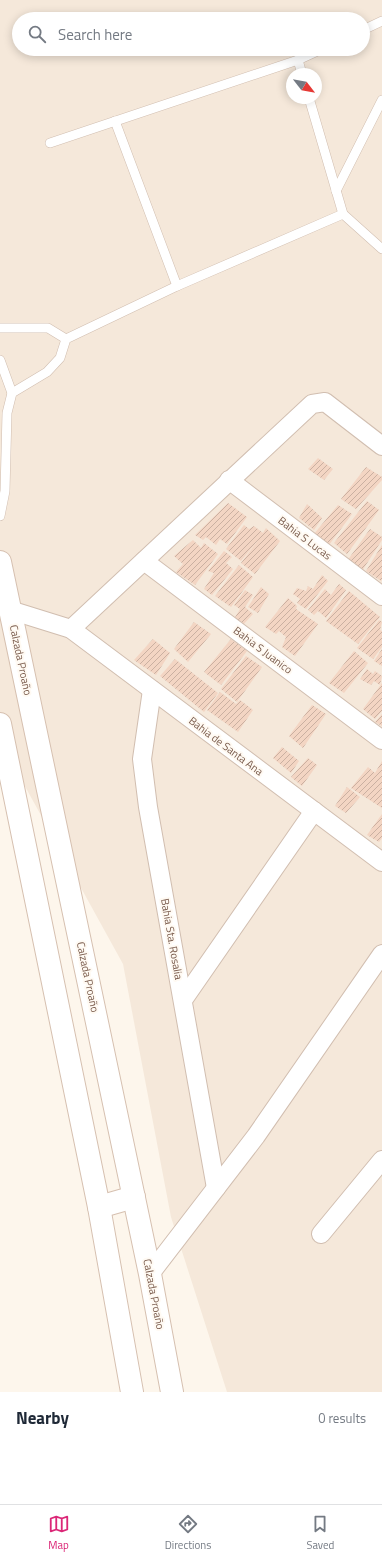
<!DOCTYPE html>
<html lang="en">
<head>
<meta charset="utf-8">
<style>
	:root { --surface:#fff; --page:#f2f2f3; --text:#1f2937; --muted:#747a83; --line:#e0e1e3; --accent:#db2777 }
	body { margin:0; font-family:"Titillium Web",sans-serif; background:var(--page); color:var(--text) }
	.compass { position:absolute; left:286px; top:68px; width:36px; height:36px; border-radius:50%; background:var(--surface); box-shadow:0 2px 10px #0003; rotate:121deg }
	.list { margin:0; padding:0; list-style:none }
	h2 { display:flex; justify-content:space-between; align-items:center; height:52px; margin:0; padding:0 16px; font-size:17px }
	h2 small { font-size:13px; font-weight:400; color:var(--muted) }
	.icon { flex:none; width:22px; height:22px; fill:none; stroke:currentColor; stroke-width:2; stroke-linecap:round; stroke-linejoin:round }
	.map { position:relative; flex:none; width:382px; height:1392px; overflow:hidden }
	.search { position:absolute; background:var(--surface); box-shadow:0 2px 10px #0003; left:12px; right:12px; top:12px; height:44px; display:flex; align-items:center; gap:10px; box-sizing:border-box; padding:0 14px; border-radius:22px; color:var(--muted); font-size:15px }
	.sheet { height:112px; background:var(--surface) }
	nav { display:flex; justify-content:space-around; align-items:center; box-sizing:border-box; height:56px; border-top:1px solid var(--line); background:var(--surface); font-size:11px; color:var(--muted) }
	nav a { display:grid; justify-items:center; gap:2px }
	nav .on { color:var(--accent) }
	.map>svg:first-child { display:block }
	.residential { fill:#f5e8da; fill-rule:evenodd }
	.building { fill:url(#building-hatch) }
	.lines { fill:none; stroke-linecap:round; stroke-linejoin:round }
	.service-casing { stroke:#d1beb0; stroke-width:10 }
	.minor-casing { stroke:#d1beb0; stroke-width:20 }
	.secondary-casing { stroke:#d6c0b0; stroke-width:24 }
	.service { stroke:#fff; stroke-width:9 }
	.minor { stroke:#fff; stroke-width:18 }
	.secondary { stroke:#fff; stroke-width:22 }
	.labels { text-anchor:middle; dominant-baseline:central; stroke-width:4; stroke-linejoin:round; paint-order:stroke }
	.street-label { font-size:11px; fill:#7a5c4d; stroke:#fffaf3 }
</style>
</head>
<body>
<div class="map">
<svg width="382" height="1392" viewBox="0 0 382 1392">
	<defs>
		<pattern id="building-hatch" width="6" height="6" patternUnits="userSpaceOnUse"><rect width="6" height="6" fill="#f3d5c3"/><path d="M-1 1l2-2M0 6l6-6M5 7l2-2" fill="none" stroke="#cab0a1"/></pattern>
	</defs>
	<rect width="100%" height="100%" fill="#fdf6ec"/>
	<path class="residential" d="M0 0H382V1392H227L171 1217 123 964 0 741ZM19 19H363V49H19ZM292 74H316V98H292Z"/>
	<g class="building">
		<path d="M318 458 333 469 324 480 308 469Z"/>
		<path d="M366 467 382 477V480L356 509 341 499Z"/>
		<path d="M367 501 379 510 347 554 334 543Z"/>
		<path d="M228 503 247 517 227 544 220 539 216 545 206 537 203 540 195 535Z"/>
		<path d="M307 504 322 518 314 530 299 518Z"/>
		<path d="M338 505 352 514 329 545 314 534Z"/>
		<path d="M244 525 249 529 254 526 263 533 266 528 280 541 255 574 241 563 259 539 241 561 226 549Z"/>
		<path d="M370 529 382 537V540L362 571 347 561Z"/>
		<path d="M193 540 201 548 204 543 218 554 195 585 176 572 183 564 174 556Z"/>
		<path d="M382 545V579L381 581 366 571Z"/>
		<path d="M224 551 232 557 226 563 233 569 212 595 204 589 214 573 208 571Z"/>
		<path d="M239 565 253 577 231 607 215 596Z"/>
		<path d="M322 575 328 581 306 609 297 603 300 599 293 594 297 588 306 591 308 586 313 589Z"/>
		<path d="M339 584 346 590 326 618 318 611 314 615 308 610 325 589 331 595Z"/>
		<path d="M261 587 269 594 258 613 248 607Z"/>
		<path d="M245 590 253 595 245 607 253 614 243 625 234 619 240 609 234 605Z"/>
		<path d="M349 591 380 617 358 644 326 621Z"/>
		<path d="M288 598 297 606 296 609 318 624 295 656 282 647 286 637 279 631 276 634 265 627Z"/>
		<path d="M379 620 382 622 380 630 382 631V647L373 659 357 648Z"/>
		<path d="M194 622 211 634 188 662 174 649Z"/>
		<path d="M153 639 170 653 156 675 134 660Z"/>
		<path d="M231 639 247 651 221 685 204 672Z"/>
		<path d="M382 649V666L374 661Z"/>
		<path d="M354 651 368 663 344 693 329 683Z"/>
		<path d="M246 656 262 667 237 702 221 689Z"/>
		<path d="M175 659 218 693 204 712 160 676Z"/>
		<path d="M367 669 373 674 375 671 382 676 380 685 374 681 371 685 360 679Z"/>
		<path d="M382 683V711L375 719 363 709Z"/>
		<path d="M220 692 236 704 240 700 253 710 238 732 207 710Z"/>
		<path d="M312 705 326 714 303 748 289 736Z"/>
		<path d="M382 714V726L375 722Z"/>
		<path d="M282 747 299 761 291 773 273 758Z"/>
		<path d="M308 758 317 765 302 786 291 777Z"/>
		<path d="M382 761V808L351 788 368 767 375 773Z"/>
		<path d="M347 787 360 797 346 813 335 806Z"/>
		<path d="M382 814V838L379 842 367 835Z"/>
	</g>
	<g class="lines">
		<g class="service-casing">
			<g id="service">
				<path d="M363 30 382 21"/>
				<path d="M298 60 302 74"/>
				<path d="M309 98 343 214 382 249"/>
				<path d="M115 121 177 286"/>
				<path d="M50 143 298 60 322 49"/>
				<path d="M336 191 382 100"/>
				<path d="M0 328H48L66 339"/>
				<path d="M0 360 12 393"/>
				<path d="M0 516 5 491 7 413 12 393 47 372 60 358 66 339 177 286 343 214"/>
			</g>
		</g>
		<g class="minor-casing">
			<g id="minor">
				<path d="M229 480 382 596"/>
				<path d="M144 561 382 740"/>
				<path d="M10 610 71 629 382 862"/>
				<path d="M71 629 312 404 325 402 382 446"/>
				<path d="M152 690 142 759 148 807 216 1188"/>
				<path d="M183 1000 314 811"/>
				<path d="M321 1234 382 1160"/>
				<path d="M150 1274 256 1136 382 954"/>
			</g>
		</g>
		<g class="secondary-casing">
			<g id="secondary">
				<path d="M0 562 150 1274 172 1392"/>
				<path d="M0 724 99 1207 132 1392"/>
				<path d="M99 1207 134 1197"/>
			</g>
		</g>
		<use href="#service" class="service"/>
		<use href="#minor" class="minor"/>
		<use href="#secondary" class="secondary"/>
	</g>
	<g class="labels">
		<g class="street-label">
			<text transform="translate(305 538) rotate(37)">Bahia S Lucas</text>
			<text transform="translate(263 650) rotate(37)">Bahia S Juanico</text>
			<text transform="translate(21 660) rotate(78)">Calzada Proaño</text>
			<text transform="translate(226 746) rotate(37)">Bahia de Santa Ana</text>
			<text transform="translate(172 939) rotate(80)">Bahia Sta. Rosalia</text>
			<text transform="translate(88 977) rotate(78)">Calzada Proaño</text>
			<text transform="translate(154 1294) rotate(79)">Calzada Proaño</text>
		</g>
	</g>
</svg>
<svg class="compass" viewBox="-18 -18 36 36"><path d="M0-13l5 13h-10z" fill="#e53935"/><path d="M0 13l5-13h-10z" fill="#747a83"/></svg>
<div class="search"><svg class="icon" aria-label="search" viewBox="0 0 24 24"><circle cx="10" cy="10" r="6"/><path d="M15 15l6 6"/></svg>Search here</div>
</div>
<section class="sheet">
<h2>Nearby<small>0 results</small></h2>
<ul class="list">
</ul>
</section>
<nav>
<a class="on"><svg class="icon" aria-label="map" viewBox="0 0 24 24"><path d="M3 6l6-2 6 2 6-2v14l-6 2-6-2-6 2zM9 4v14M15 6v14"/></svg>Map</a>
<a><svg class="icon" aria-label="directions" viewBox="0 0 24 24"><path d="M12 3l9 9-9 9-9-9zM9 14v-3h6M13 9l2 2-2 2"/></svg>Directions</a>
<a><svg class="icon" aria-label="saved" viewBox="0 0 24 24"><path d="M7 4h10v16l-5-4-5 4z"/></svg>Saved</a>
</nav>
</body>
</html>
